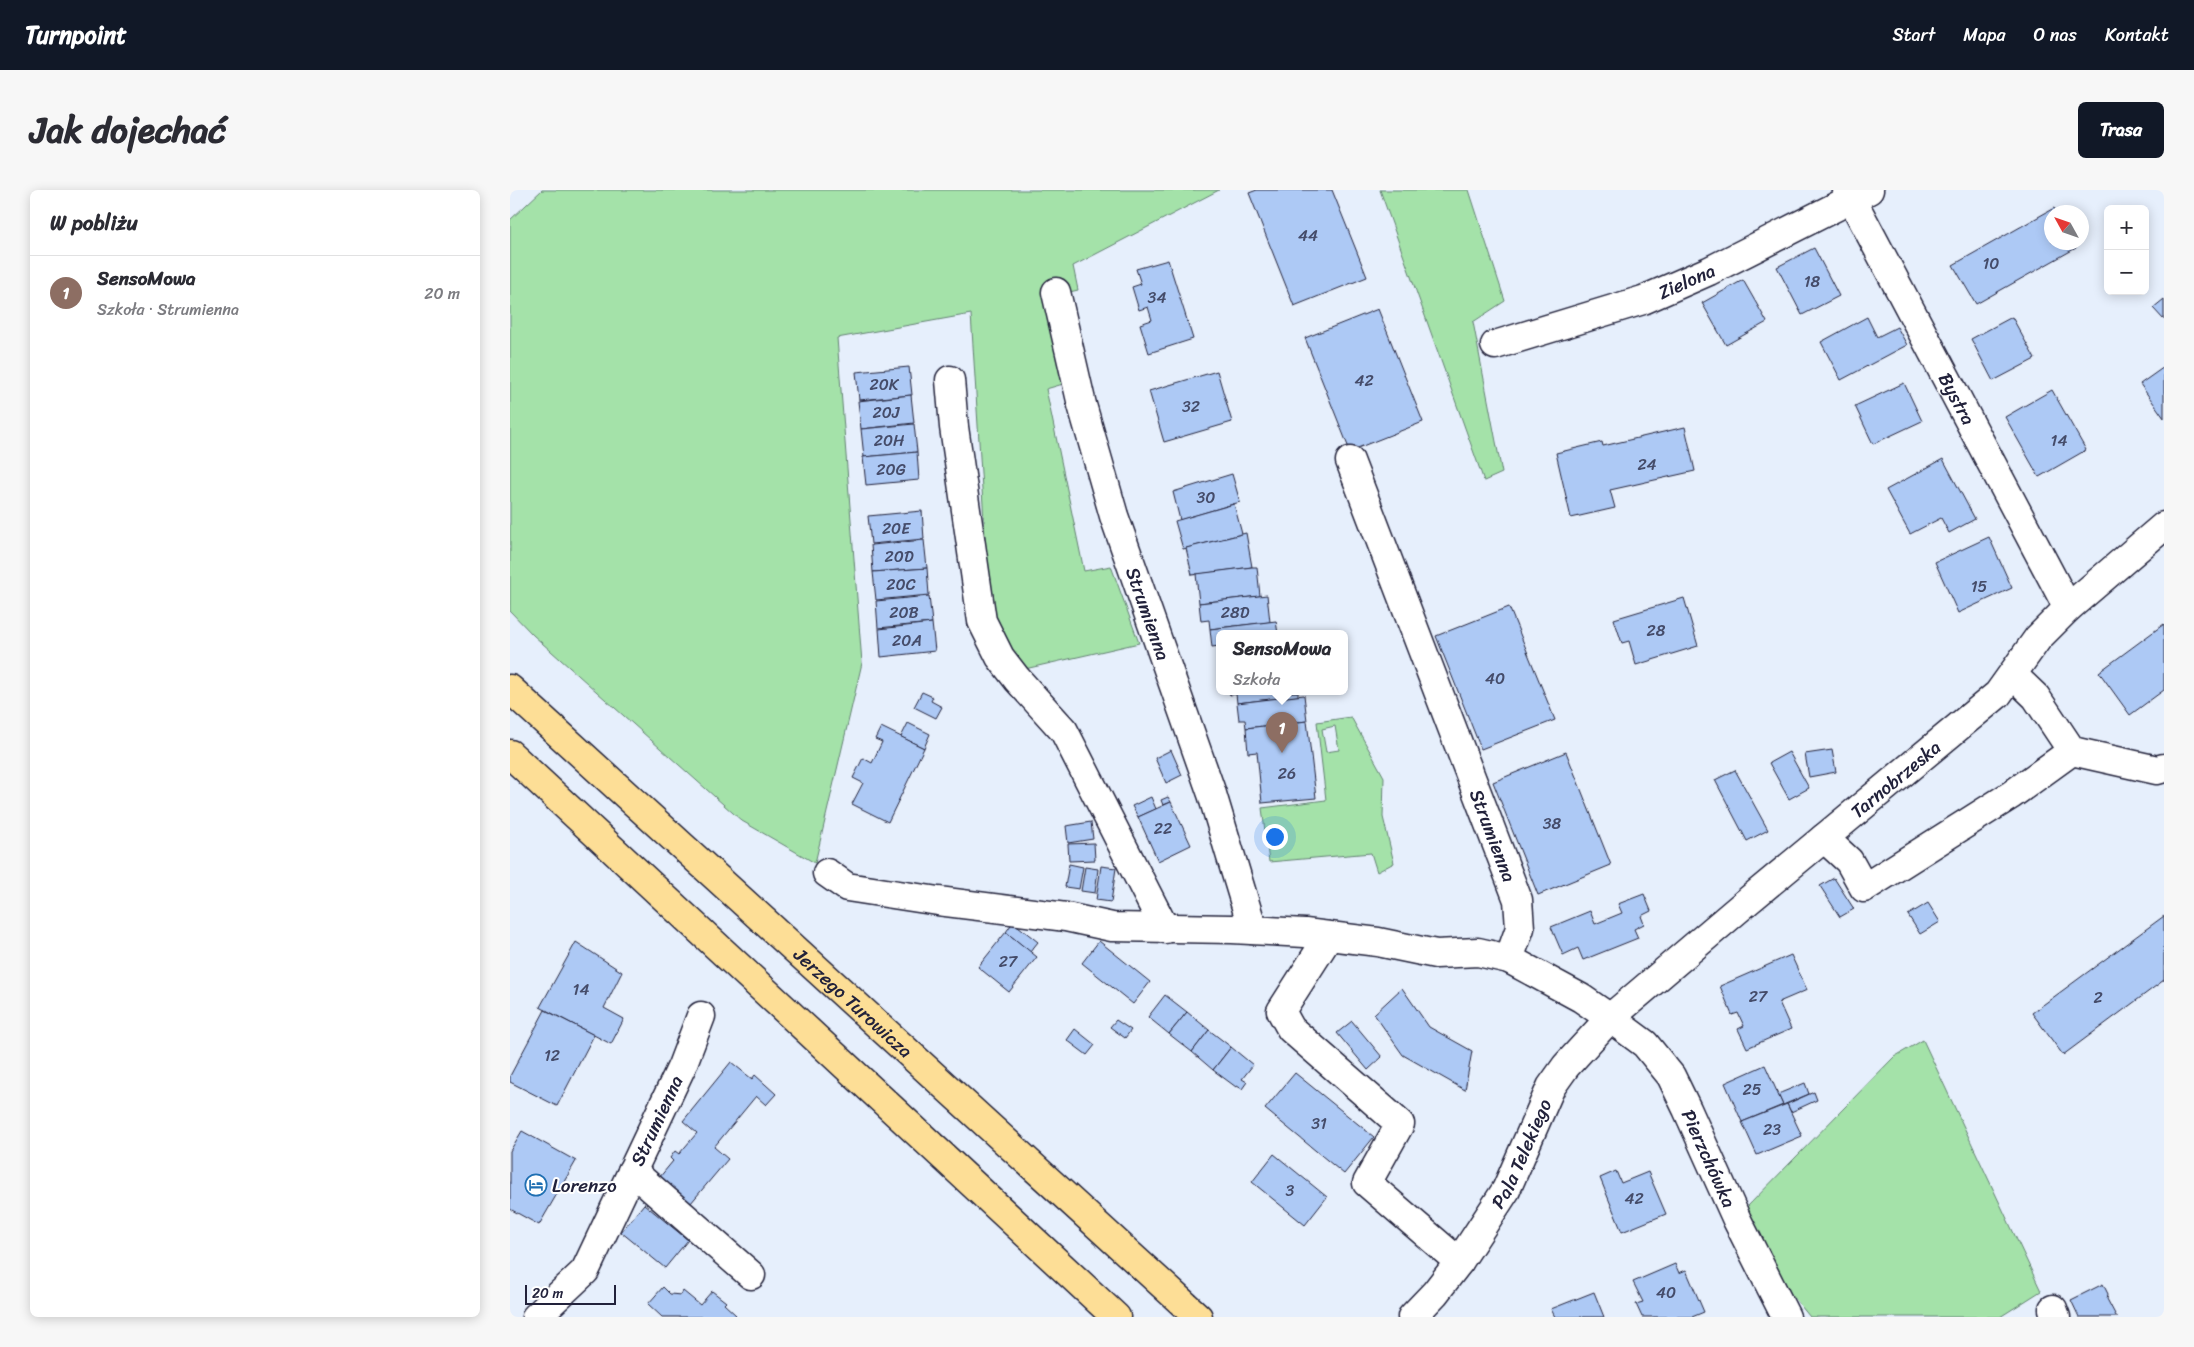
<!DOCTYPE html>
<html lang="pl">
<head>
<meta charset="utf-8">
<style>
	:root { --surface:#fff; --page:#f7f7f7; --text:#2b2b33; --muted:#7c7c81; --line:#e1e1e2; --accent:#111827 }
	body { margin:0; font-family:Sriracha,sans-serif; background:var(--page); color:var(--text) }
	.controls { position:absolute; right:15px; top:15px; display:grid; overflow:hidden; border-radius:8px; box-shadow:0 2px 12px #0003 }
	.controls button { width:45px; height:45px; display:grid; place-items:center; padding:0; border:0; border-bottom:1px solid var(--line); background:var(--surface); color:var(--text); font:25px sans-serif }
	.compass { position:absolute; left:1534px; top:15px; width:45px; height:45px; border-radius:50%; background:var(--surface); box-shadow:0 2px 12px #0003; rotate:310deg }
	.scale { position:absolute; left:15px; bottom:12px; width:91px; box-sizing:border-box; padding-left:5px; border:2px solid #22223b; border-top:0; font-size:14px; line-height:18px; white-space:nowrap; color:#22223b; -webkit-text-stroke:4px #fff; paint-order:stroke }
	.you { position:absolute; left:764px; top:646px; width:18px; height:18px; margin:-12px; border:4px solid #fff; border-radius:50%; background:#1a73e8; box-shadow:0 0 0 8px #1a73e833 }
	.badge { display:grid; place-items:center; width:32px; height:32px; border-radius:50%; background:var(--accent); color:#fff; font-size:16px; font-weight:700 }
	.pin { position:absolute; translate:-50% -41px; filter:drop-shadow(0 1px 2px #0008) }
	.pin::after { content:''; position:absolute; top:26px; width:18px; height:15px; background:inherit; clip-path:polygon(0 0,100% 0,50% 100%) }
	.popup { position:absolute; left:706px; top:440px; width:132px; height:65px; box-sizing:border-box; display:grid; place-content:center; border-radius:8px; background:var(--surface); filter:drop-shadow(0 1px 4px #0005); font-size:16px; white-space:nowrap; color:var(--muted) }
	.popup b { font-size:19px; color:var(--text) }
	.popup::after { content:''; position:absolute; left:50%; top:100%; margin-left:-10px; border:10px solid transparent; border-top-color:var(--surface) }
	.list { margin:0; padding:0; list-style:none }
	h2 { display:flex; justify-content:space-between; align-items:center; height:65px; margin:0; padding:0 20px; font-size:21px }
	h2 small { font-size:16px; font-weight:400; color:var(--muted) }
	.list li { display:grid; grid-template-columns:32px 1fr auto; gap:15px; align-items:center; box-sizing:border-box; height:75px; padding:0 20px; border-top:1px solid var(--line) }
	.list b { display:block; font-size:19px; white-space:nowrap }
	.list p { margin:0; font-size:16px; white-space:nowrap; color:var(--muted) }
	.list em { font-size:16px; font-style:normal; color:var(--muted) }
	.map { position:relative; flex:none; width:1654px; height:1127px; overflow:hidden; border-radius:8px }
	header { display:flex; align-items:center; gap:30px; box-sizing:border-box; height:70px; padding:0 25px; background:var(--accent); color:#fff }
	header strong { font-size:24px }
	nav { display:flex; gap:28px; margin-inline-start:auto; font-size:18px }
	.intro { display:flex; align-items:center; justify-content:space-between; box-sizing:border-box; height:120px; padding:0 30px }
	h1 { margin:0; font-size:35px }
	.button { padding:12px 22px; border-radius:8px; background:var(--accent); color:#fff; font-size:18px; font-weight:700 }
	main { display:flex; gap:30px; padding:0 30px }
	aside { flex:1; background:var(--surface); border-radius:8px; box-shadow:0 2px 12px #0003 }
	.map>svg:first-child { display:block }
	.green { fill:#a4e2a9; stroke:#638272; fill-rule:evenodd }
	.building { fill:#adc9f5; stroke:#22223b }
	.lines { fill:none; stroke-linecap:round; stroke-linejoin:round }
	.minor-casing { stroke:#22223b; stroke-width:31 }
	.major-casing { stroke:#22223b; stroke-width:31 }
	.minor { stroke:#fff; stroke-width:28 }
	.major { stroke:#fdde96; stroke-width:28 }
	.labels { text-anchor:middle; dominant-baseline:central; stroke-width:4; stroke-linejoin:round; paint-order:stroke }
	.number-label { font-size:16px; fill:#454c6a }
	.street-label { font-size:19px; fill:#22223b; stroke:#fff }
	.poi-label { font-size:19px; fill:#22223b; stroke:#fff; text-anchor:start }
</style>
</head>
<body>
<header>
<strong>Turnpoint</strong>
<nav><a>Start</a><a>Mapa</a><a>O nas</a><a>Kontakt</a></nav>
</header>
<div class="intro"><h1>Jak dojechać</h1><a class="button">Trasa</a></div>
<main>
<aside>
<h2>W pobliżu<small></small></h2>
<ul class="list">
<li><span class="badge" style="background:#8d6e63">1</span><div><b>SensoMowa</b><p>Szkoła · Strumienna</p></div><em>20 m</em></li>
</ul>
</aside>
<div class="map">
<svg width="1654" height="1127" viewBox="0 0 1654 1127">
	<rect width="100%" height="100%" fill="#e6effc"/>
	<filter id="ink" filterUnits="userSpaceOnUse"><feTurbulence type="fractalNoise" baseFrequency=".02" numOctaves="2"/><feDisplacementMap in="SourceGraphic" scale="10" xChannelSelector="R" yChannelSelector="G"/><feConvolveMatrix kernelMatrix="1 2 1 2 8 2 1 2 1" color-interpolation-filters="sRGB"/></filter>
	<g filter="url(#ink)">
		<g class="green">
			<path d="M32 0H709L563 76 568 100 543 106 560 192 536 199 574 381 601 376 629 453 506 481 480 426 461 124 327 148 352 473 305 673 232 631 23 445 0 421V30Z"/>
			<path d="M870 0H959L995 111 963 132 992 283 974 291Z"/>
			<path d="M841 527 874 587 873 627 884 673 867 682 861 663 759 672 752 618 816 610 807 532ZM825 536 829 560 816 562 812 539Z"/>
			<path d="M1413 850 1531 1101 1490 1127H1300L1281 1104 1236 1018 1384 867Z"/>
		</g>
		<g class="building">
			<path d="M747 0H822L857 87 784 116 739 3Z"/>
			<path d="M1544 18 1547 22H1542V52H1564L1566 58 1466 114 1443 75Z"/>
			<path d="M1304 58 1329 106 1292 125 1267 77Z"/>
			<path d="M658 70 683 149 639 163 630 134 642 130 638 117 629 120 622 97 631 94 626 79Z"/>
			<path d="M1233 90 1257 132 1216 155 1192 113Z"/>
			<path d="M1654 109V130L1643 118Z"/>
			<path d="M868 119 913 232 840 261 795 148Z"/>
			<path d="M1357 127 1367 147 1387 137 1397 155 1331 190 1311 152Z"/>
			<path d="M1502 127 1525 169 1483 191 1461 149Z"/>
			<path d="M399 177 402 205 349 210 346 182Z"/>
			<path d="M1654 177V228L1630 194Z"/>
			<path d="M707 181 722 232 654 252 639 201Z"/>
			<path d="M1394 193 1412 231 1363 254 1345 216Z"/>
			<path d="M1542 200 1576 260 1529 287 1495 227Z"/>
			<path d="M401 205 404 233 351 239 348 211Z"/>
			<path d="M404 234 407 262 354 267 351 239Z"/>
			<path d="M1175 237 1185 281 1100 300 1105 318 1061 328 1046 263 1092 252 1093 256Z"/>
			<path d="M407 262 409 290 356 295 353 267Z"/>
			<path d="M1433 269 1465 329 1439 343 1431 328 1400 344 1376 300Z"/>
			<path d="M722 284 730 312 670 330 663 302Z"/>
			<path d="M724 314 732 344 673 359 665 331Z"/>
			<path d="M412 321 414 349 361 354 358 326Z"/>
			<path d="M736 343 742 377 682 385 676 358Z"/>
			<path d="M1479 347 1502 398 1448 423 1425 372Z"/>
			<path d="M414 350 417 378 363 382 361 355Z"/>
			<path d="M742 377H747L750 406 689 413 686 384Z"/>
			<path d="M417 378 419 405 366 410 363 382Z"/>
			<path d="M757 405 760 432 700 439 699 430 691 431 689 413Z"/>
			<path d="M419 406 422 433 368 438 366 411Z"/>
			<path d="M1174 408 1188 456 1126 475 1119 451 1112 453 1104 429Z"/>
			<path d="M999 417 1045 530 971 559 926 446Z"/>
			<path d="M766 431 768 444H710V461L709 456 702 457 700 439Z"/>
			<path d="M422 433 425 461 371 467 369 439Z"/>
			<path d="M1654 434V500L1620 525 1589 482Z"/>
			<path d="M412 502 423 507 421 511 432 517 426 528 404 517Z"/>
			<path d="M719 502H788V506L727 513 726 504 720 505Z"/>
			<path d="M794 505 797 531 736 538 735 530H729L727 513Z"/>
			<path d="M797 531 806 608 752 613 747 562 738 563 736 538Z"/>
			<path d="M398 533 420 544 414 558 391 547Z"/>
			<path d="M371 537 414 558 378 632 342 614 353 593 343 588 353 568 362 573 372 552 365 549Z"/>
			<path d="M661 560 672 585 656 593 645 568Z"/>
			<path d="M1322 560 1326 582 1299 587 1295 564Z"/>
			<path d="M1056 562 1101 675 1028 705 983 592Z"/>
			<path d="M1279 562 1299 598 1279 609 1259 573Z"/>
			<path d="M1225 580 1258 640 1237 651 1205 590Z"/>
			<path d="M641 607 646 619 628 627 622 616Z"/>
			<path d="M658 607 661 612 653 615 651 610Z"/>
			<path d="M661 612 681 655 648 671 628 627Z"/>
			<path d="M581 632 583 649 558 653 556 636Z"/>
			<path d="M584 653 585 670 559 671 558 654Z"/>
			<path d="M559 674 573 677 569 699 555 697Z"/>
			<path d="M591 676 606 678 601 712 586 710Z"/>
			<path d="M575 677 588 679 585 703 571 701Z"/>
			<path d="M1324 688 1344 719 1330 727 1310 696Z"/>
			<path d="M1134 704 1141 721 1131 726 1134 734 1124 739 1128 748 1073 770 1068 758 1053 765 1041 737 1080 721 1085 734 1112 723 1108 714Z"/>
			<path d="M1418 713 1430 732 1410 744 1398 725Z"/>
			<path d="M1654 726V790L1553 865 1522 823Z"/>
			<path d="M503 732 528 752 520 762 496 742Z"/>
			<path d="M496 742 527 767 499 802 468 777Z"/>
			<path d="M589 751 640 792 623 814 572 773Z"/>
			<path d="M66 752 112 782 94 818 114 829 101 854 30 817Z"/>
			<path d="M1281 765 1297 800 1269 812 1281 839 1237 858 1228 839 1234 836 1228 823 1222 825 1210 796Z"/>
			<path d="M892 798 919 837 962 861 955 900 893 865 864 824Z"/>
			<path d="M655 805 677 822 659 844 638 827Z"/>
			<path d="M35 820 84 845 47 916 0 892V886Z"/>
			<path d="M677 822 699 840 682 862 659 844Z"/>
			<path d="M606 830 621 840 615 848 600 837Z"/>
			<path d="M842 831 872 867 858 880 827 843Z"/>
			<path d="M565 839 585 855 577 865 557 850Z"/>
			<path d="M699 840 721 857 703 880 682 862Z"/>
			<path d="M721 857 743 875 732 889 737 892 732 899 727 896 726 897 703 880Z"/>
			<path d="M221 872 242 889 245 885 266 904 256 915 246 906 204 957 218 969 175 1020 144 994 163 971 160 968 165 961 169 964 187 943 173 931Z"/>
			<path d="M1255 875 1273 915 1232 932 1215 893Z"/>
			<path d="M785 883 864 947 834 984 755 919Z"/>
			<path d="M1295 893 1299 904 1273 915 1268 904Z"/>
			<path d="M1304 902 1307 910 1281 922 1277 914Z"/>
			<path d="M1277 914 1292 946 1247 965 1232 932Z"/>
			<path d="M12 941 66 971 29 1035 0 1019V961Z"/>
			<path d="M764 964 817 1007 795 1035 742 992Z"/>
			<path d="M1106 981 1111 993 1138 982 1156 1024 1112 1042 1090 988Z"/>
			<path d="M134 1014 178 1050 155 1078 111 1042Z"/>
			<path d="M1165 1074 1169 1083 1176 1080 1194 1122 1182 1127H1132L1126 1114 1133 1112 1123 1092Z"/>
			<path d="M1593 1094 1598 1104 1597 1109 1606 1126 1608 1127H1569L1561 1110Z"/>
			<path d="M153 1097 160 1104 171 1105 173 1101 190 1115 202 1101 216 1112 214 1114 226 1125 224 1127H152L138 1114Z"/>
			<path d="M1084 1102 1094 1127H1045L1041 1119Z"/>
		</g>
		<g class="lines">
			<g class="minor-casing">
				<g id="minor">
					<path id="s1" d="M1337 0 1558 418"/>
					<path id="s2" d="M546 102 572 215 604 326 702 604 743 740"/>
					<path id="s3" d="M985 155 1133 110 1199 81 1359 0"/>
					<path d="M440 190 444 237 472 431 490 467 507 489 554 541 655 739"/>
					<path id="s4" d="M840 271 1008 710 1010 738 999 769"/>
					<path d="M1503 485 1526 507 1562 561 1647 580 1654 578"/>
					<path d="M1314 648 1339 671 1354 698 1501 605 1562 561"/>
					<path id="s5" d="M317 683 337 697 428 711 556 727 602 737 722 739 795 743 868 752 926 764 968 762 999 769 1071 808 1100 828 1135 854 1161 886 1177 919 1227 1030 1276 1127"/>
					<path d="M819 746 771 821 781 839 890 934 857 993 949 1072"/>
					<path d="M122 981 241 1085"/>
					<path d="M1543 1119 1546 1127"/>
					<path id="s6" d="M26 1127 75 1081 172 876 191 826"/>
					<path id="s7" d="M902 1127 925 1103 949 1072 996 1000 1041 897 1056 876 1100 828 1233 715 1488 504 1528 448 1558 418 1654 336"/>
				</g>
			</g>
			<g class="major-casing">
				<g id="major">
					<path id="s8" d="M0 499 688 1127"/>
					<path d="M0 564 606 1127"/>
				</g>
			</g>
			<use href="#minor" class="minor"/>
			<use href="#major" class="major"/>
		</g>
	</g>
	<defs>
		<g id="hotel-ring" transform="scale(1.125)"><circle r="9.5" fill="#fff" stroke="#1f6fb2" stroke-width="1.5"/><path d="M-6-4.5h1.5V1H6V5H4.5V3h-9V5H-6ZM-4 0a1.8 1.8 0 1 1 3.6 0ZM.5 0V-2.5h3Q6-2.5 6 0Z" fill="#1f6fb2"/></g>
	</defs>
	<g fill-rule="evenodd">
		<use href="#hotel-ring" x="26" y="995"/>
	</g>
	<g class="labels">
		<g class="number-label">
			<text x="798" y="45">44</text>
			<text x="1481" y="73">10</text>
			<text x="1302" y="91">18</text>
			<text x="647" y="107">34</text>
			<text x="854" y="190">42</text>
			<text x="374" y="194">20K</text>
			<text x="681" y="216">32</text>
			<text x="376" y="222">20J</text>
			<text x="379" y="250">20H</text>
			<text x="1549" y="250">14</text>
			<text x="1137" y="274">24</text>
			<text x="381" y="279">20G</text>
			<text x="696" y="307">30</text>
			<text x="386" y="338">20E</text>
			<text x="389" y="366">20D</text>
			<text x="391" y="394">20C</text>
			<text x="1469" y="396">15</text>
			<text x="394" y="422">20B</text>
			<text x="725" y="422">28D</text>
			<text x="1146" y="440">28</text>
			<text x="397" y="450">20A</text>
			<text x="985" y="488">40</text>
			<text x="777" y="583">26</text>
			<text x="1042" y="633">38</text>
			<text x="653" y="638">22</text>
			<text x="498" y="771">27</text>
			<text x="71" y="799">14</text>
			<text x="1248" y="806">27</text>
			<text x="1588" y="807">2</text>
			<text x="42" y="865">12</text>
			<text x="1242" y="899">25</text>
			<text x="809" y="933">31</text>
			<text x="1262" y="939">23</text>
			<text x="780" y="1000">3</text>
			<text x="1124" y="1008">42</text>
			<text x="1156" y="1102">40</text>
		</g>
		<g class="street-label">
			<text stroke="none"><textPath href="#s3" startOffset="202">Zielona</textPath></text>
			<text stroke="none"><textPath href="#s1" startOffset="236">Bystra</textPath></text>
			<text stroke="none"><textPath href="#s2" startOffset="335">Strumienna</textPath></text>
			<text stroke="none"><textPath href="#s7" startOffset="734">Tarnobrzeska</textPath></text>
			<text stroke="none"><textPath href="#s4" startOffset="401">Strumienna</textPath></text>
			<text stroke="none"><textPath href="#s8" startOffset="465">Jerzego Turowicza</textPath></text>
			<text stroke="none"><textPath href="#s6" startOffset="234">Strumienna</textPath></text>
			<text stroke="none"><textPath href="#s7" startOffset="198">Pala Telekiego</textPath></text>
			<text stroke="none"><textPath href="#s5" startOffset="985">Pierzchówka</textPath></text>
		</g>
		<g class="poi-label">
			<text x="42" y="995">Lorenzo</text>
		</g>
	</g>
</svg>
<div class="controls">
<button>+</button>
<button>−</button>
</div>
<svg class="compass" viewBox="-18 -18 36 36"><path d="M0-13l5 13h-10z" fill="#e53935"/><path d="M0 13l5-13h-10z" fill="#7c7c81"/></svg>
<div class="scale">20 m</div>
<div class="you"></div>
<div class="pin badge" style="left:772px;top:563px;background:#8d6e63">1</div>
<div class="popup"><b>SensoMowa</b>Szkoła</div>
</div>
</main>
</body>
</html>
